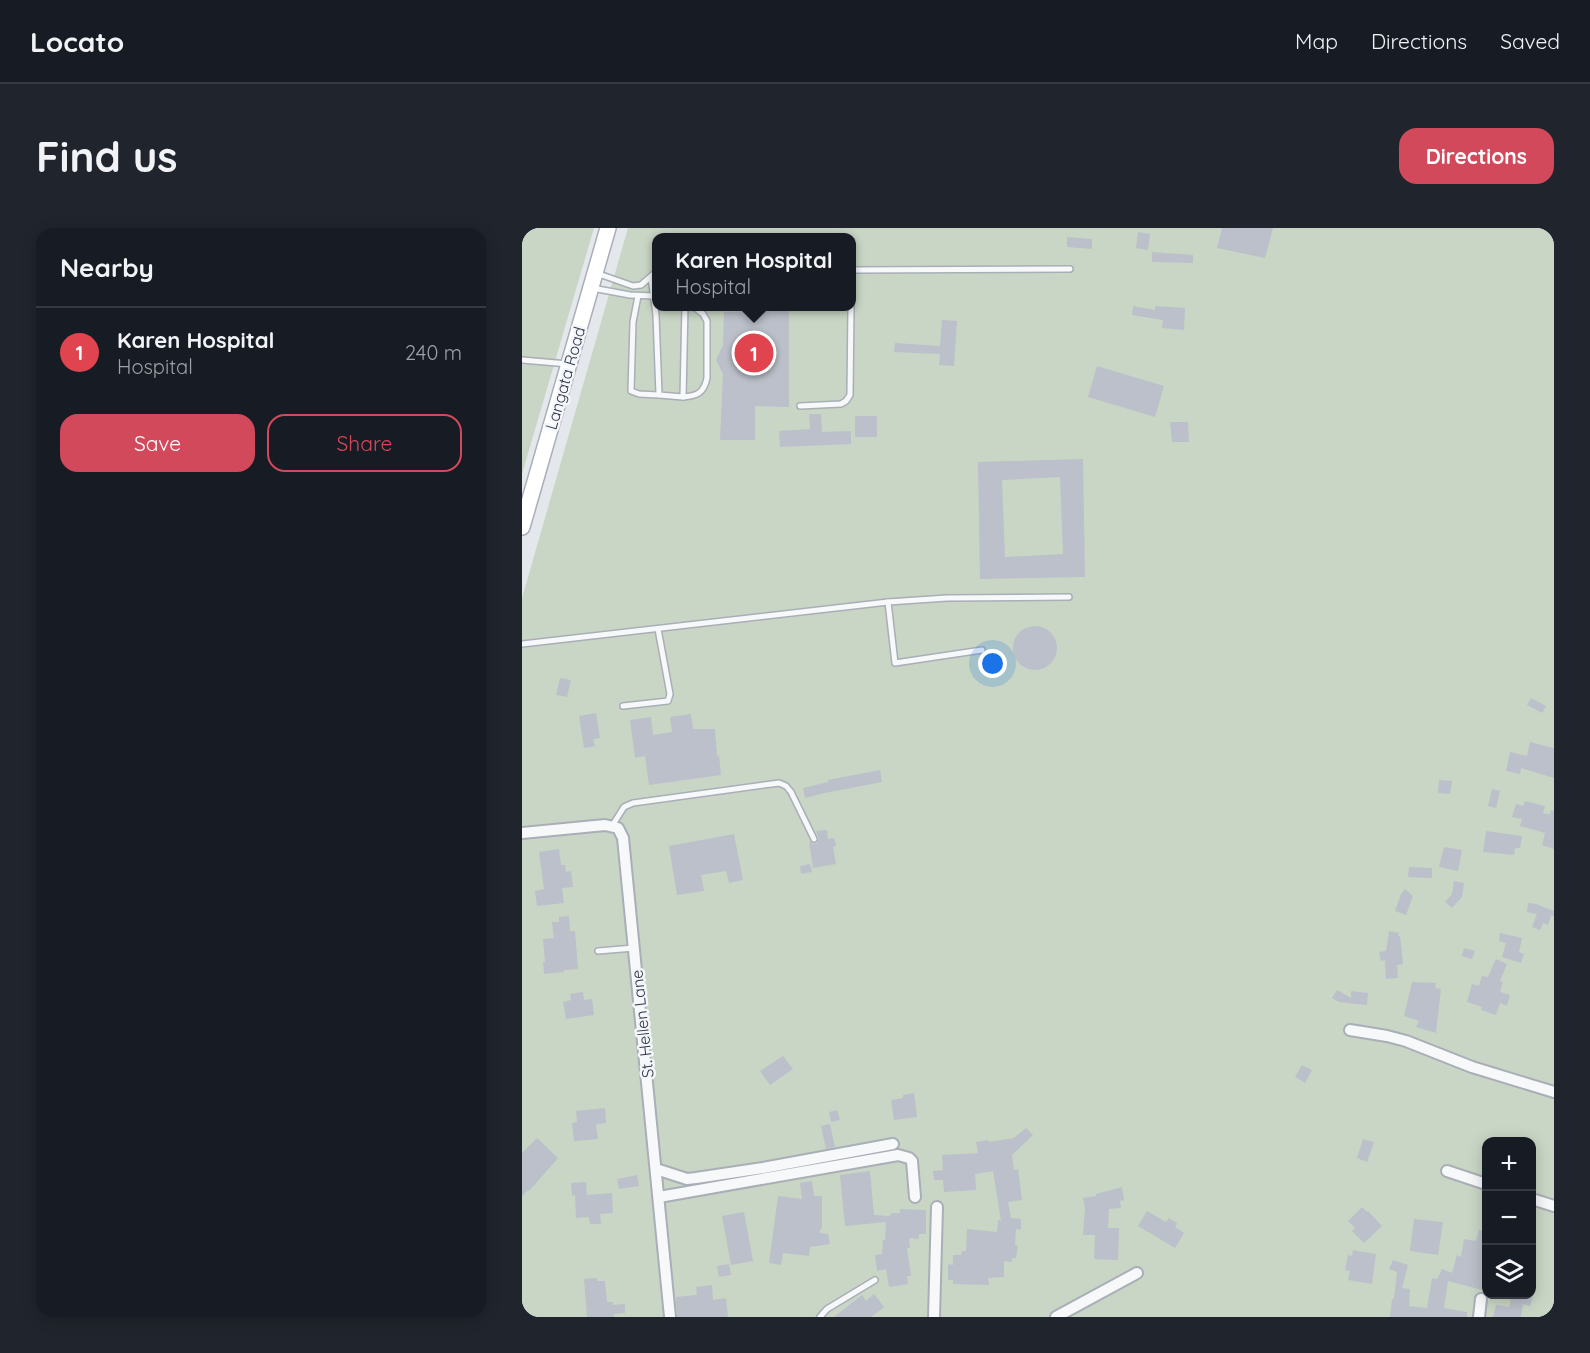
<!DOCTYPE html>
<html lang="en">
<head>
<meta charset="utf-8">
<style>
	:root { --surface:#171b24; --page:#20242c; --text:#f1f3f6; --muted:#9ea1a6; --line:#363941; --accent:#d1495b }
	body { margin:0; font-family:Quicksand,sans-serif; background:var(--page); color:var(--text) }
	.controls { position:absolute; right:18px; bottom:18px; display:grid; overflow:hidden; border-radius:12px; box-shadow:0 3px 15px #0003 }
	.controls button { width:54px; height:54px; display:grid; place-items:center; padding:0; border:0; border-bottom:2px solid var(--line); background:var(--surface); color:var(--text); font:30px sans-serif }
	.you { position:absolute; left:471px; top:436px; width:21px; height:21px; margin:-15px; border:4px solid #fff; border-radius:50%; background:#1a73e8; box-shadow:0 0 0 9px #1a73e833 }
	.badge { display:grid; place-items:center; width:39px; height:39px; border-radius:50%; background:var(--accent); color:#fff; font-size:20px; font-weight:700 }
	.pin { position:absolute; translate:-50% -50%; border:3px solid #fff; box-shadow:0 2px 6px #0006 }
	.popup { position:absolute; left:130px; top:5px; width:204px; height:78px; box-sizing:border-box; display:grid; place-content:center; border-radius:12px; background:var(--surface); filter:drop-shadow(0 2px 4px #0005); font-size:20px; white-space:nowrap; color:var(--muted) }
	.popup b { font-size:22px; color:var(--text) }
	.popup::after { content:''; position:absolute; left:50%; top:100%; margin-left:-12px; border:12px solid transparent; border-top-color:var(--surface) }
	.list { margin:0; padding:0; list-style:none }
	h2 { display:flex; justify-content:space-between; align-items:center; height:78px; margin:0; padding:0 24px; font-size:26px }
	h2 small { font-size:20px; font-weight:400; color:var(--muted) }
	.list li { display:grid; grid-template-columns:39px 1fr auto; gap:18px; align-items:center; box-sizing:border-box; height:90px; padding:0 24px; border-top:2px solid var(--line) }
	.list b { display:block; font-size:22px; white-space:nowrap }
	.list p { margin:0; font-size:20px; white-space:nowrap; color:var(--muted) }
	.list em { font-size:20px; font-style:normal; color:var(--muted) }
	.actions { display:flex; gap:12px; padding:18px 24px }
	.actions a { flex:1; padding:14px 0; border:2px solid var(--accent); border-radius:18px; text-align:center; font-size:21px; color:var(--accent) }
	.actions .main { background:var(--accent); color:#fff }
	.icon { flex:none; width:33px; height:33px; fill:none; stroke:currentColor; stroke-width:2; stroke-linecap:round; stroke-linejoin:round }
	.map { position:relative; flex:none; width:1032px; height:1089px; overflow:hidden; border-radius:18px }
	header { display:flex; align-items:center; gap:36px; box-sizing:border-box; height:84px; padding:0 30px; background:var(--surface); border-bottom:2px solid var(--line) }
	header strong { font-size:28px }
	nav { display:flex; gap:33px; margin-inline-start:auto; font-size:21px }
	.intro { display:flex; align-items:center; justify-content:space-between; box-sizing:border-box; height:144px; padding:0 36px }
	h1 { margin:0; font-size:42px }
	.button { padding:15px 27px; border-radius:18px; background:var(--accent); color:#fff; font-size:21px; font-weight:700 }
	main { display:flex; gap:36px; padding:0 36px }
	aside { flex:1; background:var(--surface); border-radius:18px; box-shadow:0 3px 15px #0003 }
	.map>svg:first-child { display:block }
	.green { fill:#c9d6c5; fill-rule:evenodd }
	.building { fill:#bbc0ca; fill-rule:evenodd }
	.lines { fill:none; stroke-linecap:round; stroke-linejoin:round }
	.lane-casing { stroke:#a9aeb7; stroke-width:8 }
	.street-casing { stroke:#a9aeb7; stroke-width:14 }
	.secondary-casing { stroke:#a9aeb7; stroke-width:18 }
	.lane { stroke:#f7f8fa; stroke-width:5 }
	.street { stroke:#f7f8fa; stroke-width:10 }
	.secondary { stroke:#fff; stroke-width:15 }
	.labels { text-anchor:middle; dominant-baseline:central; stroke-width:5; stroke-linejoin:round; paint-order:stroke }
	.street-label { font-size:16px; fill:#2b3445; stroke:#f4f6f9 }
</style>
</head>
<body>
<header>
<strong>Locato</strong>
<nav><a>Map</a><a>Directions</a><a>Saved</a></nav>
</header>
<div class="intro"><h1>Find us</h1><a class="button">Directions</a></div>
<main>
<aside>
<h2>Nearby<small></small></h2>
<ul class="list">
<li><span class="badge" style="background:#e0444e">1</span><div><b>Karen Hospital</b><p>Hospital</p></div><em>240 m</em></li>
</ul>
<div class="actions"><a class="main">Save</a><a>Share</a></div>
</aside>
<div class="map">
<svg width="1032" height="1089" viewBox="0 0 1032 1089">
	<rect width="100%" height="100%" fill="#e4e7ec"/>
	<g class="green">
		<path d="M0 0H72L0 246Z"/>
		<path d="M106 0H1032V1089H0V370ZM134 9H330V78H134ZM964 914H1010V1066H964Z"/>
	</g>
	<g class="building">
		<path d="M700 0H751L743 30 695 20Z"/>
		<path d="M616 4 628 6 626 22 614 20Z"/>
		<path d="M545 9 570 11V21L545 19Z"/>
		<path d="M630 24 671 27V35L630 34Z"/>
		<path d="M611 78 633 82V78L663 80 662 102 640 100 641 92 610 87Z"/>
		<path d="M267 82V179L233 178V212H198L201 146 194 132 201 117 202 84Z"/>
		<path d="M420 92 435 93 432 138 417 137 418 126 372 124 373 115 418 118Z"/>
		<path d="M575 138 642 158 633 189 566 169Z"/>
		<path d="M287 186H299L300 204 329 203V216L258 219 257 203 288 201Z"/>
		<rect x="333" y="188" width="22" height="21"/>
		<path d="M648 194H666L667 214H650Z"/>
		<path d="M561 231 563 349 458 351 456 234ZM538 249 541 326 483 329 480 252Z"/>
		<circle cx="513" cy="420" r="22"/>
		<path d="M38 450 49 452 45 469 34 467Z"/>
		<path d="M1009 470 1024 478 1020 485 1005 477Z"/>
		<path d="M74 485 78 510 71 511 73 518 62 520 57 488Z"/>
		<path d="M169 486 171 501H193L195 528 197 527 199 547 127 557 123 528 113 530 108 492 129 489 131 507 150 504 148 489Z"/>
		<path d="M1008 514 1032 520V550L999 540 998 546 984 543 988 524 1005 528Z"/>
		<path d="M358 542 360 554 303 565 283 570 281 560 306 554V552Z"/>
		<path d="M917 552 930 553 928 566 916 565Z"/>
		<path d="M970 561 978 563 974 580 966 578Z"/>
		<path d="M1003 573 1023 578 1021 585 1027 586 1026 590 1029 582 1032 583V621L1020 617 1023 605 998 598 1000 591 990 589 994 576 1001 578Z"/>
		<path d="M305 602 306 611 312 610 314 618 311 619 314 636 291 640 287 613 291 616 295 615 297 611 294 603Z"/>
		<path d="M964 603 1000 608 998 620H993L992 627 961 624Z"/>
		<path d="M212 606 221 652 207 655 204 643 179 647 182 663 155 667 147 618Z"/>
		<path d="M922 619 940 622 936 643 917 639Z"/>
		<path d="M37 621 39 637H43L44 644 49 643 51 659 40 660 42 675 15 678 13 663 22 661 17 624Z"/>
		<path d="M288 636 290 644 279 646 278 638Z"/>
		<path d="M887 639 910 640V650L886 649Z"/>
		<path d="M932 653 942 655 940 669 930 680 923 674 930 666Z"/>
		<path d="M883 661 891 668 884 687 873 683 879 666Z"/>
		<path d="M1006 675 1014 676 1032 683V688L1029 687 1026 697 1021 695 1018 702 1010 699 1015 686 1005 684Z"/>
		<path d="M47 688 48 703H53L56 741 42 742V744L22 746 21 734H23L21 711 32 710 30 694H37V689Z"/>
		<path d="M867 703 877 705 876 708H878L881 736 875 737 876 750 864 751 863 732 859 733 857 724 864 723Z"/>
		<path d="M978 705 1000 710 997 724 1002 726 999 735 980 729 984 715 977 713Z"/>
		<path d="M942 720 953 723 950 731 940 728Z"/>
		<path d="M974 731 985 736 978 753 981 754 978 764 988 767 985 778 978 775 974 787 959 782 960 779 945 774 950 756 957 758 960 748 966 749Z"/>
		<path d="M890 754 914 755 913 760 919 761 914 805 894 799 897 793 882 788Z"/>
		<path d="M815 762 829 770V763L846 765 845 777 817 774 810 770Z"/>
		<path d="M61 764 62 772 70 771 72 787 44 791 41 774 49 772 48 766Z"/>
		<path d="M261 828 271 841 248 857 238 843Z"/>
		<path d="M780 837 790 842 783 855 773 849Z"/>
		<path d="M392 865 395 889 372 892 369 872 381 870V867Z"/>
		<path d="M83 880 84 895 74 896 76 911 52 913 50 895 55 894 54 883Z"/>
		<path d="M315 882 318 892 309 894 307 884Z"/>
		<path d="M308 896 313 919 304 921 299 898Z"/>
		<path d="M504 900 511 907 490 927 492 942 496 941 500 972 486 974 489 990 499 991V1002L494 1001 493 1017 496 1018 494 1030H490V1034L482 1033V1049L466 1050 467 1057 431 1056V1052H426V1036L431 1037V1027H439L440 1023H444L445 1001 475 1004 476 992 479 993 471 943 453 946 454 962 422 964 421 952H412L411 943 421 942 420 927 456 925 454 914 466 912 467 914 492 910Z"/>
		<path d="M15 910 36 930 7 963 6 962 0 968V925Z"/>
		<path d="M841 911 852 914 845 934 835 930Z"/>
		<path d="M348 943 352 987 368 988 369 985H378V981L404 982V1006H397V1011L387 1010 388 1020H385L389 1048H385L386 1056 367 1059 364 1041 355 1043 353 1027 360 1026 361 1012H363L364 994 323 998 318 947Z"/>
		<path d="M115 947 117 958 97 961 95 951Z"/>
		<path d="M290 953 292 968H300V1001H298V1005L306 1006 308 1016 288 1019 287 1028 261 1025 259 1037 247 1035 256 968 280 971 278 955Z"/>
		<path d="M64 954 65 967 90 965 91 985 78 986 79 996H68L67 989 54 990 53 967 50 968 49 955Z"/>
		<path d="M600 959 602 972 598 973 599 980 587 981 586 1000H597L596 1032 572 1031 573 1007H561L563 980 561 970 574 968V966Z"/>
		<path d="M840 979 845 984 846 983 860 998 842 1015 830 1003 833 1000 826 993Z"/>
		<path d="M625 983 644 994 647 990 655 995 653 999 662 1005 653 1020 616 998Z"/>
		<path d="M222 984 231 1033 209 1037 200 988Z"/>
		<path d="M892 991 921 994 916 1027 888 1023Z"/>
		<path d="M957 1002 964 1003V1063L926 1053 922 1080 945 1084V1089H868L870 1071H872L875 1044 867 1041 871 1032 886 1037 880 1060 888 1061 887 1078 905 1080 910 1050 915 1051 920 1041 930 1045 935 1027 939 1029 942 1011 954 1013Z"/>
		<path d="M831 1022 854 1026 850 1056 826 1052 828 1043 823 1042 826 1027 830 1028Z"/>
		<path d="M207 1036 209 1047 197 1049 195 1038Z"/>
		<path d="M75 1050V1053H83L85 1074H91V1077L103 1076V1085L92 1086V1089H65L62 1051Z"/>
		<path d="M190 1057 191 1072 204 1070 206 1089H155L154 1069 175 1067 174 1059Z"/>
		<path d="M352 1066 362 1079 349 1089H312L340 1067 344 1073Z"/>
		<path d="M979 1066H1012L1008 1078 1001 1076 999 1089H971L974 1077 987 1079 989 1072 979 1068Z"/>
	</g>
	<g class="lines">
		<g class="lane-casing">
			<g id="lane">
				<path d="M330 42 548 41"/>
				<path d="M74 45 111 58 119 57 134 44"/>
				<path d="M129 49 134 87 137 167 161 169 163 78"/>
				<path d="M70 60 108 67 132 68"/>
				<path d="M116 68 111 94 109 163 117 166 137 167"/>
				<path d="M0 132 46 136"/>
				<path d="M161 169C175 168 182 165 185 150V93L181 86 171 78"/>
				<path d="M278 178 319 176 324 173 328 167 329 78"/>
				<path d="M366 374 373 435 460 422"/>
				<path d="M0 416 366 374 425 370 547 369"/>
				<path d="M101 478 146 473 148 466 136 401"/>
				<path d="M90 598 102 579 111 575 257 555 264 558 269 564 292 611"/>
				<path d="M76 723 112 720"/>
				<path d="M298 1089 305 1081 353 1052"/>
			</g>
		</g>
		<g class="street-casing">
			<g id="street">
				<path d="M0 605 83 597 96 600 101 610 148 1089"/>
				<path d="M828 802 865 808 884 813 950 839 1032 864"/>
				<path d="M134 941 165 951 174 950 241 940 371 916"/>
				<path d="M925 943 964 956"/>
				<path d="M137 969 376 927 387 930 390 933 393 969"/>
				<path d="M1010 971 1032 978"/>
				<path d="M412 1089 415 979"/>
				<path d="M534 1089 615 1045"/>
				<path d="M957 1089 959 1071"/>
			</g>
		</g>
		<g class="secondary-casing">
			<path id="secondary" d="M0 299 86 0"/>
		</g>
		<use href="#lane" class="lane"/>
		<use href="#street" class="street"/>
		<use href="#secondary" class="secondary"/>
	</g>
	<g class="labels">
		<g class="street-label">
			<text transform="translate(43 150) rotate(-74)">Langata Road</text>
			<text transform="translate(120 796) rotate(-96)">St. Hellen Lane</text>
		</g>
	</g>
</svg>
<div class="controls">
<button>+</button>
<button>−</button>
<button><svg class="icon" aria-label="layers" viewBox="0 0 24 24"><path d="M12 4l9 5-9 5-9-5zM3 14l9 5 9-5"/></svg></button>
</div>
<div class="you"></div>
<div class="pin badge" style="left:232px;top:125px;background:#e0444e">1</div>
<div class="popup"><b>Karen Hospital</b>Hospital</div>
</div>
</main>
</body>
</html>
